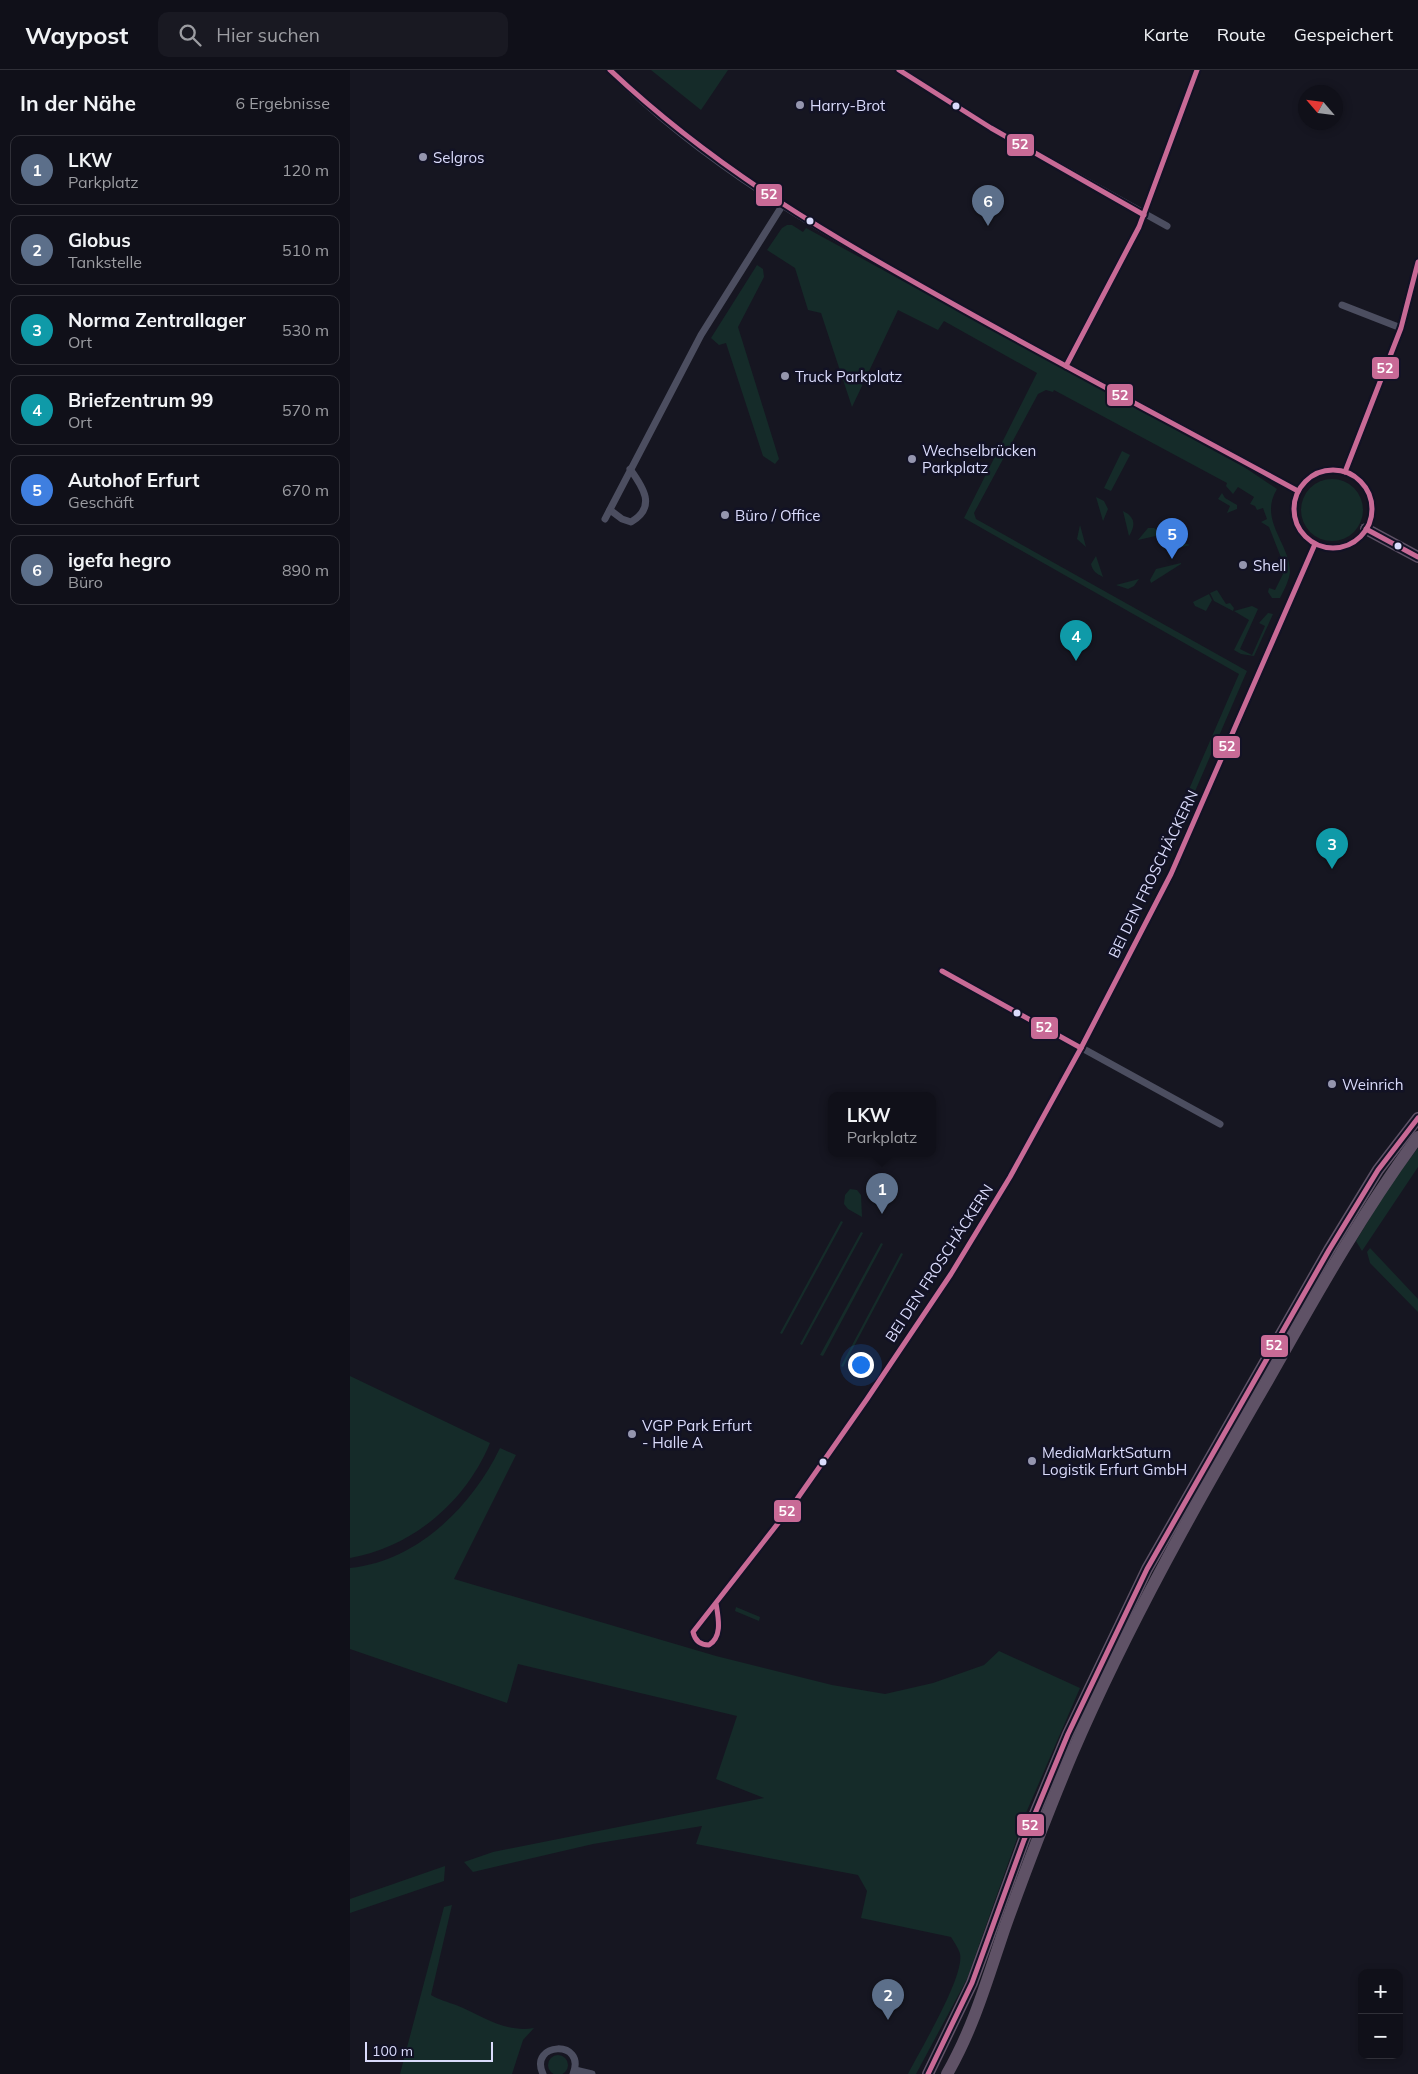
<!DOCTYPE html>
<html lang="de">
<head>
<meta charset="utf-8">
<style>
	:root { --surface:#101019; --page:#191922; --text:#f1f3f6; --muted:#9c9da2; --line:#303038; --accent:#2563eb }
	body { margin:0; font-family:Mulish,sans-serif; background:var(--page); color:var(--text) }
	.controls { position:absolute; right:15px; bottom:15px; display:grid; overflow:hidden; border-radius:10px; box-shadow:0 2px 8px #0003 }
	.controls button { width:45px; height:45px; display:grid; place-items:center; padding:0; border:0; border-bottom:1px solid var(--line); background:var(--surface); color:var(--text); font:25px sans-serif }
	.compass { position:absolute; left:948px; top:15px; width:45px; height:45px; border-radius:50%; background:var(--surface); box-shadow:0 2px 8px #0003; rotate:298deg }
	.scale { position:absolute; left:15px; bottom:12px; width:128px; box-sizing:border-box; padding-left:5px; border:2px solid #dadbfb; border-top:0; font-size:14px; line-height:18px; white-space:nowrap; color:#dadbfb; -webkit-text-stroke:4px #121225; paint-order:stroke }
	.you { position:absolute; left:510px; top:1294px; width:18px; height:18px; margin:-12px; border:4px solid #fff; border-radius:50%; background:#1a73e8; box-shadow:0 0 0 8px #1a73e833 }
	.badge { display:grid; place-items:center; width:32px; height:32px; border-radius:50%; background:var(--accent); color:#fff; font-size:16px; font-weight:700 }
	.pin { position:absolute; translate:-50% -41px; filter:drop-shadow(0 1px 2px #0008) }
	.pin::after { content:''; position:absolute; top:26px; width:18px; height:15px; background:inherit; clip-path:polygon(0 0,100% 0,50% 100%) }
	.popup { position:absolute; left:478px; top:1022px; width:108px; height:65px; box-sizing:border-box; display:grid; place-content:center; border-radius:10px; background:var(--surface); filter:drop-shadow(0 1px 4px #0005); font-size:16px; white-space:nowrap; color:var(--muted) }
	.popup b { font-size:19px; color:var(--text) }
	.popup::after { content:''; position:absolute; left:50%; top:100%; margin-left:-10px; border:10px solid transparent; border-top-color:var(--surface) }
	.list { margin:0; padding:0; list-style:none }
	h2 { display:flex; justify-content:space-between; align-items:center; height:65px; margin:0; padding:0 20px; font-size:21px }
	h2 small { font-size:16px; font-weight:400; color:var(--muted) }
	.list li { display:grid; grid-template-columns:32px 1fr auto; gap:15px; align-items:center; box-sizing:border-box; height:70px; margin:0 10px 10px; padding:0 10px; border:1px solid var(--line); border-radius:10px }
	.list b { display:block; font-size:19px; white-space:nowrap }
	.list p { margin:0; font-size:16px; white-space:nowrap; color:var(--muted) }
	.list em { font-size:16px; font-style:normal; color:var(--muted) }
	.icon { flex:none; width:28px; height:28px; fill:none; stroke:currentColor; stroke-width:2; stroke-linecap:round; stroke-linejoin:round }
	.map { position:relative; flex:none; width:1068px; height:2004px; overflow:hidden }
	header { display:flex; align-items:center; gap:30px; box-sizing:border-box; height:70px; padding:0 25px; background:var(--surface); border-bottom:1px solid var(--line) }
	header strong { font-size:24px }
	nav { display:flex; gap:28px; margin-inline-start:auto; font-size:18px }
	.search { width:350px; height:45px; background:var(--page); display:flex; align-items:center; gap:12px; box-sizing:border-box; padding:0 18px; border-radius:10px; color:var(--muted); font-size:19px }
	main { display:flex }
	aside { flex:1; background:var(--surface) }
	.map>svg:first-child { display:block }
	.green { fill:#152b29 }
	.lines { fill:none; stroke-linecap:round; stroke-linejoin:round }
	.street { stroke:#4c4e60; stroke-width:7 }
	.highway { stroke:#5f5266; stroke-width:12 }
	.bus-1-casing { stroke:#121225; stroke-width:9 }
	.bus-1 { stroke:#c86a96; stroke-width:5 }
	.poi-dot { fill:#9596af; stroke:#121225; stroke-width:2 }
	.bus-dot { fill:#dadbfb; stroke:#121225; stroke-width:2 }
	.labels { text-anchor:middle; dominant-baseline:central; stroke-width:5; stroke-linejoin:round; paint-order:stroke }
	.poi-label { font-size:15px; fill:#dadbfb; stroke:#121225; text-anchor:start }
	.street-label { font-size:15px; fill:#dadbfb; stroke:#121225 }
	.line-badge { stroke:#121225; stroke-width:2 }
	.badge-label { font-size:14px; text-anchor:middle; font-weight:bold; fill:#fff }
</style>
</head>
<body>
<header>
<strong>Waypost</strong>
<div class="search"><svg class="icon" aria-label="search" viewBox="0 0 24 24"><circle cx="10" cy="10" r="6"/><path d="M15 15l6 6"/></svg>Hier suchen</div>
<nav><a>Karte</a><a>Route</a><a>Gespeichert</a></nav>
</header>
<main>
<aside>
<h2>In der Nähe<small>6 Ergebnisse</small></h2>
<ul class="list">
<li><span class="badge" style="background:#5c6f8a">1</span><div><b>LKW</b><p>Parkplatz</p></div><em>120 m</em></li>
<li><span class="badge" style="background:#5c6f8a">2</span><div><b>Globus</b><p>Tankstelle</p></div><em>510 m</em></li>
<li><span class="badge" style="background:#0f9aa8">3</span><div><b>Norma Zentrallager</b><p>Ort</p></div><em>530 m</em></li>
<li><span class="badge" style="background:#0f9aa8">4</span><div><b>Briefzentrum 99</b><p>Ort</p></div><em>570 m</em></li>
<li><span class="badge" style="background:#3f7fe0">5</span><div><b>Autohof Erfurt</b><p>Geschäft</p></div><em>670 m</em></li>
<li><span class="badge" style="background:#5c6f8a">6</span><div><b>igefa hegro</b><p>Büro</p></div><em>890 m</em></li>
</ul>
</aside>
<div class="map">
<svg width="1068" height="2004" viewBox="0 0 1068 2004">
	<rect width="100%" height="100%" fill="#161621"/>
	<g class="green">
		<path d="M301 0H378L351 40Z"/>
		<path d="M437 155H442L453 162 456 158 894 397 927 419C908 450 940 473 940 502 939 511 934 520 930 528H922L918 522 919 518 925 520 933 504 927 501 932 490 919 457 911 452 917 449 913 438 907 440 905 436 900 434 904 427 888 417 883 424 876 416 877 413 704 320 703 322 696 320 688 324 624 443 626 449 897 601 843 726 837 724 889 604 614 448 687 303 594 251 588 260 548 240 502 337 471 243 458 240 445 198 417 180 432 158Z"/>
		<path d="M407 195 413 199 414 207 388 257 429 389 425 394 413 386 376 273 369 275 361 268Z"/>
		<path d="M772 381 780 385 761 421 754 418Z"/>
		<circle cx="982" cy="440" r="31"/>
		<path d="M872 423 875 428 887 435V439L877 443 880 436 868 429Z"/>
		<path d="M746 427 754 431 758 439 753 451Z"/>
		<path d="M773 441C785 447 786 455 779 466Z"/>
		<path d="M730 455 736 477 727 469Z"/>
		<path d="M798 458H804L814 464 788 470Z"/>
		<path d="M824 470 840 475 817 481Z"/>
		<path d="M746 486 753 507C746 503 743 502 741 494Z"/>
		<path d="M831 493V494L801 513 800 510 806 499Z"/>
		<path d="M789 509 784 516 778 519 766 515Z"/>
		<path d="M867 520 876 534 880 533 884 538 883 541 864 531 860 523Z"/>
		<path d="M859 524 862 530 856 541 845 536 843 532Z"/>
		<path d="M902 536 908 539 890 579 902 585 915 556 909 553 918 543 923 544 904 586 891 584 884 580 899 550 884 541Z"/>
		<path d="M1068 1078V1097L1012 1181 1006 1171 1039 1116Z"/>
		<path d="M500 1119 507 1120 511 1125 512 1147 498 1139 494 1134 495 1125Z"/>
		<path d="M491 1151 493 1152 432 1264 430 1263Z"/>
		<path d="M511 1162 513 1163 452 1275 450 1274Z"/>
		<path d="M531 1173 533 1174 473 1286 470 1285Z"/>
		<path d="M1020 1178 1068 1229V1242L1020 1193 1017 1182Z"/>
		<path d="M551 1183 553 1184 493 1297 491 1296Z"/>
		<path d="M0 1306 140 1373C116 1431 63 1477 0 1488Z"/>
		<path d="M150 1378 166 1385 104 1509 366 1586 482 1615 535 1624 583 1613 634 1595 649 1581 730 1618 676 1743 617 1909 566 2004H558C569 1982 615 1906 610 1884 609 1879 604 1872 601 1867L511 1848 517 1821 508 1805 346 1774 352 1756 243 1774 123 1802 114 1792 143 1782 414 1728 366 1709 387 1646 168 1594 157 1633 0 1579V1498C68 1491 122 1436 150 1378Z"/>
		<path d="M386 1537 410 1547 409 1551 385 1541Z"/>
		<path d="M95 1796 94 1811 0 1843V1829Z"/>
		<path d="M102 1835 81 1925C89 1930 98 1932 106 1935 133 1946 154 1963 184 1958L173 1970 162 2004H50L94 1837Z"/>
		<circle cx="208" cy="1995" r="10"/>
	</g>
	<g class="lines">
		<g class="street">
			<path d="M260 0C354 95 471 161 587 225 707 292 828 355 948 421"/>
			<path d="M549 0 641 58 817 156"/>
			<path d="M992 235 1051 258"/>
			<path d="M716 296 789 157 847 0"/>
			<circle cx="983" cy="439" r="39"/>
			<path d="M995 402 1051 258 1068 192"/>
			<path d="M260 440 272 449 281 452C307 437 293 417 280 399"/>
			<path d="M255 449 351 265 432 136"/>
			<path d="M592 901 870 1054"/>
			<path d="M366 1533C367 1545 373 1569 359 1575 349 1576 345 1571 343 1562L447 1429 517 1329 601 1204 660 1107 731 978 821 804 965 474"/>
			<path d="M225 2000 242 2004"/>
			<path d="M193 2004C178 1972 237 1969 223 2004"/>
		</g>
		<g class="highway">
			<path d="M1016 459 1068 487"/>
			<path d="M578 2004 622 1913 674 1770 718 1664 797 1499 979 1180 1028 1100 1068 1048"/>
			<path d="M597 2004C624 1957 638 1907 655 1857 676 1799 698 1741 722 1684 778 1554 847 1432 918 1310 965 1227 1011 1144 1068 1067"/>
		</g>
		<g class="bus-1-casing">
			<g id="bus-1">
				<path d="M260 0C368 102 483 167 612 239 723 301 836 360 948 421"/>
				<path d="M549 0 641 58 794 145"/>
				<path d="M716 296 789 157 847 0"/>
				<circle cx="983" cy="439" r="39"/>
				<path d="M995 402 1051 258 1068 192"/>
				<path d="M1016 459 1068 487"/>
				<path d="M592 901 731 978"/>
				<path d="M366 1533C368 1547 373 1566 359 1575 350 1575 345 1571 343 1562L447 1429 517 1329 601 1204 660 1107 731 978 821 804 965 474"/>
				<path d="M578 2004 622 1913 674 1770 718 1664 797 1499 979 1180 1028 1100 1068 1048"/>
			</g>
		</g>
		<use href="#bus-1" class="bus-1"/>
	</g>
	<g class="poi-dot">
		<circle cx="450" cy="35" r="5"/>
		<circle cx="73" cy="87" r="5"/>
		<circle cx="435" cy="306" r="5"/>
		<circle cx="562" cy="389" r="5"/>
		<circle cx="375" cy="445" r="5"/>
		<circle cx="893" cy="495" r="5"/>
		<circle cx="982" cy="1014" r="5"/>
		<circle cx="282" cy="1364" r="5"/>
		<circle cx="682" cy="1391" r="5"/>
	</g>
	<g class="bus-dot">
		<circle cx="606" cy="36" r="4.5"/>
		<circle cx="460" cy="151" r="4.5"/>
		<circle cx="1048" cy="476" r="4.5"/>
		<circle cx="667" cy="943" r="4.5"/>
		<circle cx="473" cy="1392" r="4.5"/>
	</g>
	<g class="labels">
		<g class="poi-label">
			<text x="460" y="35">Harry-Brot</text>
			<text x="83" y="87">Selgros</text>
			<text x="445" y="306">Truck Parkplatz</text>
			<text x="572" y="380">Wechselbrücken<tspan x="572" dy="17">Parkplatz</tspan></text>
			<text x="385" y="445">Büro / Office</text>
			<text x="903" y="495">Shell</text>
			<text x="992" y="1014">Weinrich</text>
			<text x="292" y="1355">VGP Park Erfurt<tspan x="292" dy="17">- Halle A</tspan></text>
			<text x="692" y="1382">MediaMarktSaturn<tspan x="692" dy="17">Logistik Erfurt GmbH</tspan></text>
		</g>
		<g class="street-label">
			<text transform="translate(803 804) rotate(-64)">BEI DEN FROSCHÄCKERN</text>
			<text transform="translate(589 1193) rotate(-57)">BEI DEN FROSCHÄCKERN</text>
		</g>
	</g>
	<g class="line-badge">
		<rect x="656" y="63" width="29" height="24" rx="5" fill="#c86a96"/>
		<rect x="405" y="113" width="28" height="24" rx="5" fill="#c86a96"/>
		<rect x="1021" y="286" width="29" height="24" rx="5" fill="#c86a96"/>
		<rect x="756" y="313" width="28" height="24" rx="5" fill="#c86a96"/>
		<rect x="862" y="665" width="29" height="24" rx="5" fill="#c86a96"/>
		<rect x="680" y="946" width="29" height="24" rx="5" fill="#c86a96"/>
		<rect x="910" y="1264" width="29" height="24" rx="5" fill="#c86a96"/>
		<rect x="423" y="1429" width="29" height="24" rx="5" fill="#c86a96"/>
		<rect x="666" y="1743" width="29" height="24" rx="5" fill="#c86a96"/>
	</g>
	<g class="badge-label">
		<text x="670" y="79">52</text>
		<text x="419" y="129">52</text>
		<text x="1035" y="303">52</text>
		<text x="770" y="330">52</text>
		<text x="877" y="681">52</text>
		<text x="694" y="962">52</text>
		<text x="924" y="1280">52</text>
		<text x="437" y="1446">52</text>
		<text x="680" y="1760">52</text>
	</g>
</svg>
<div class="controls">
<button>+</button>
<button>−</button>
</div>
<svg class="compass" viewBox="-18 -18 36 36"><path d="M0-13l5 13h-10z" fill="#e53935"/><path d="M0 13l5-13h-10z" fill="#9c9da2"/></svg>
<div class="scale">100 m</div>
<div class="you"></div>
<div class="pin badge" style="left:532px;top:1144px;background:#5c6f8a">1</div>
<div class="popup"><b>LKW</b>Parkplatz</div>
<div class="pin badge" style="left:538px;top:1950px;background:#5c6f8a">2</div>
<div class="pin badge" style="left:982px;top:799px;background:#0f9aa8">3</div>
<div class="pin badge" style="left:726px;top:591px;background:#0f9aa8">4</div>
<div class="pin badge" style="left:822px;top:489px;background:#3f7fe0">5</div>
<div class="pin badge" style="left:638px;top:156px;background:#5c6f8a">6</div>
</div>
</main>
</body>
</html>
